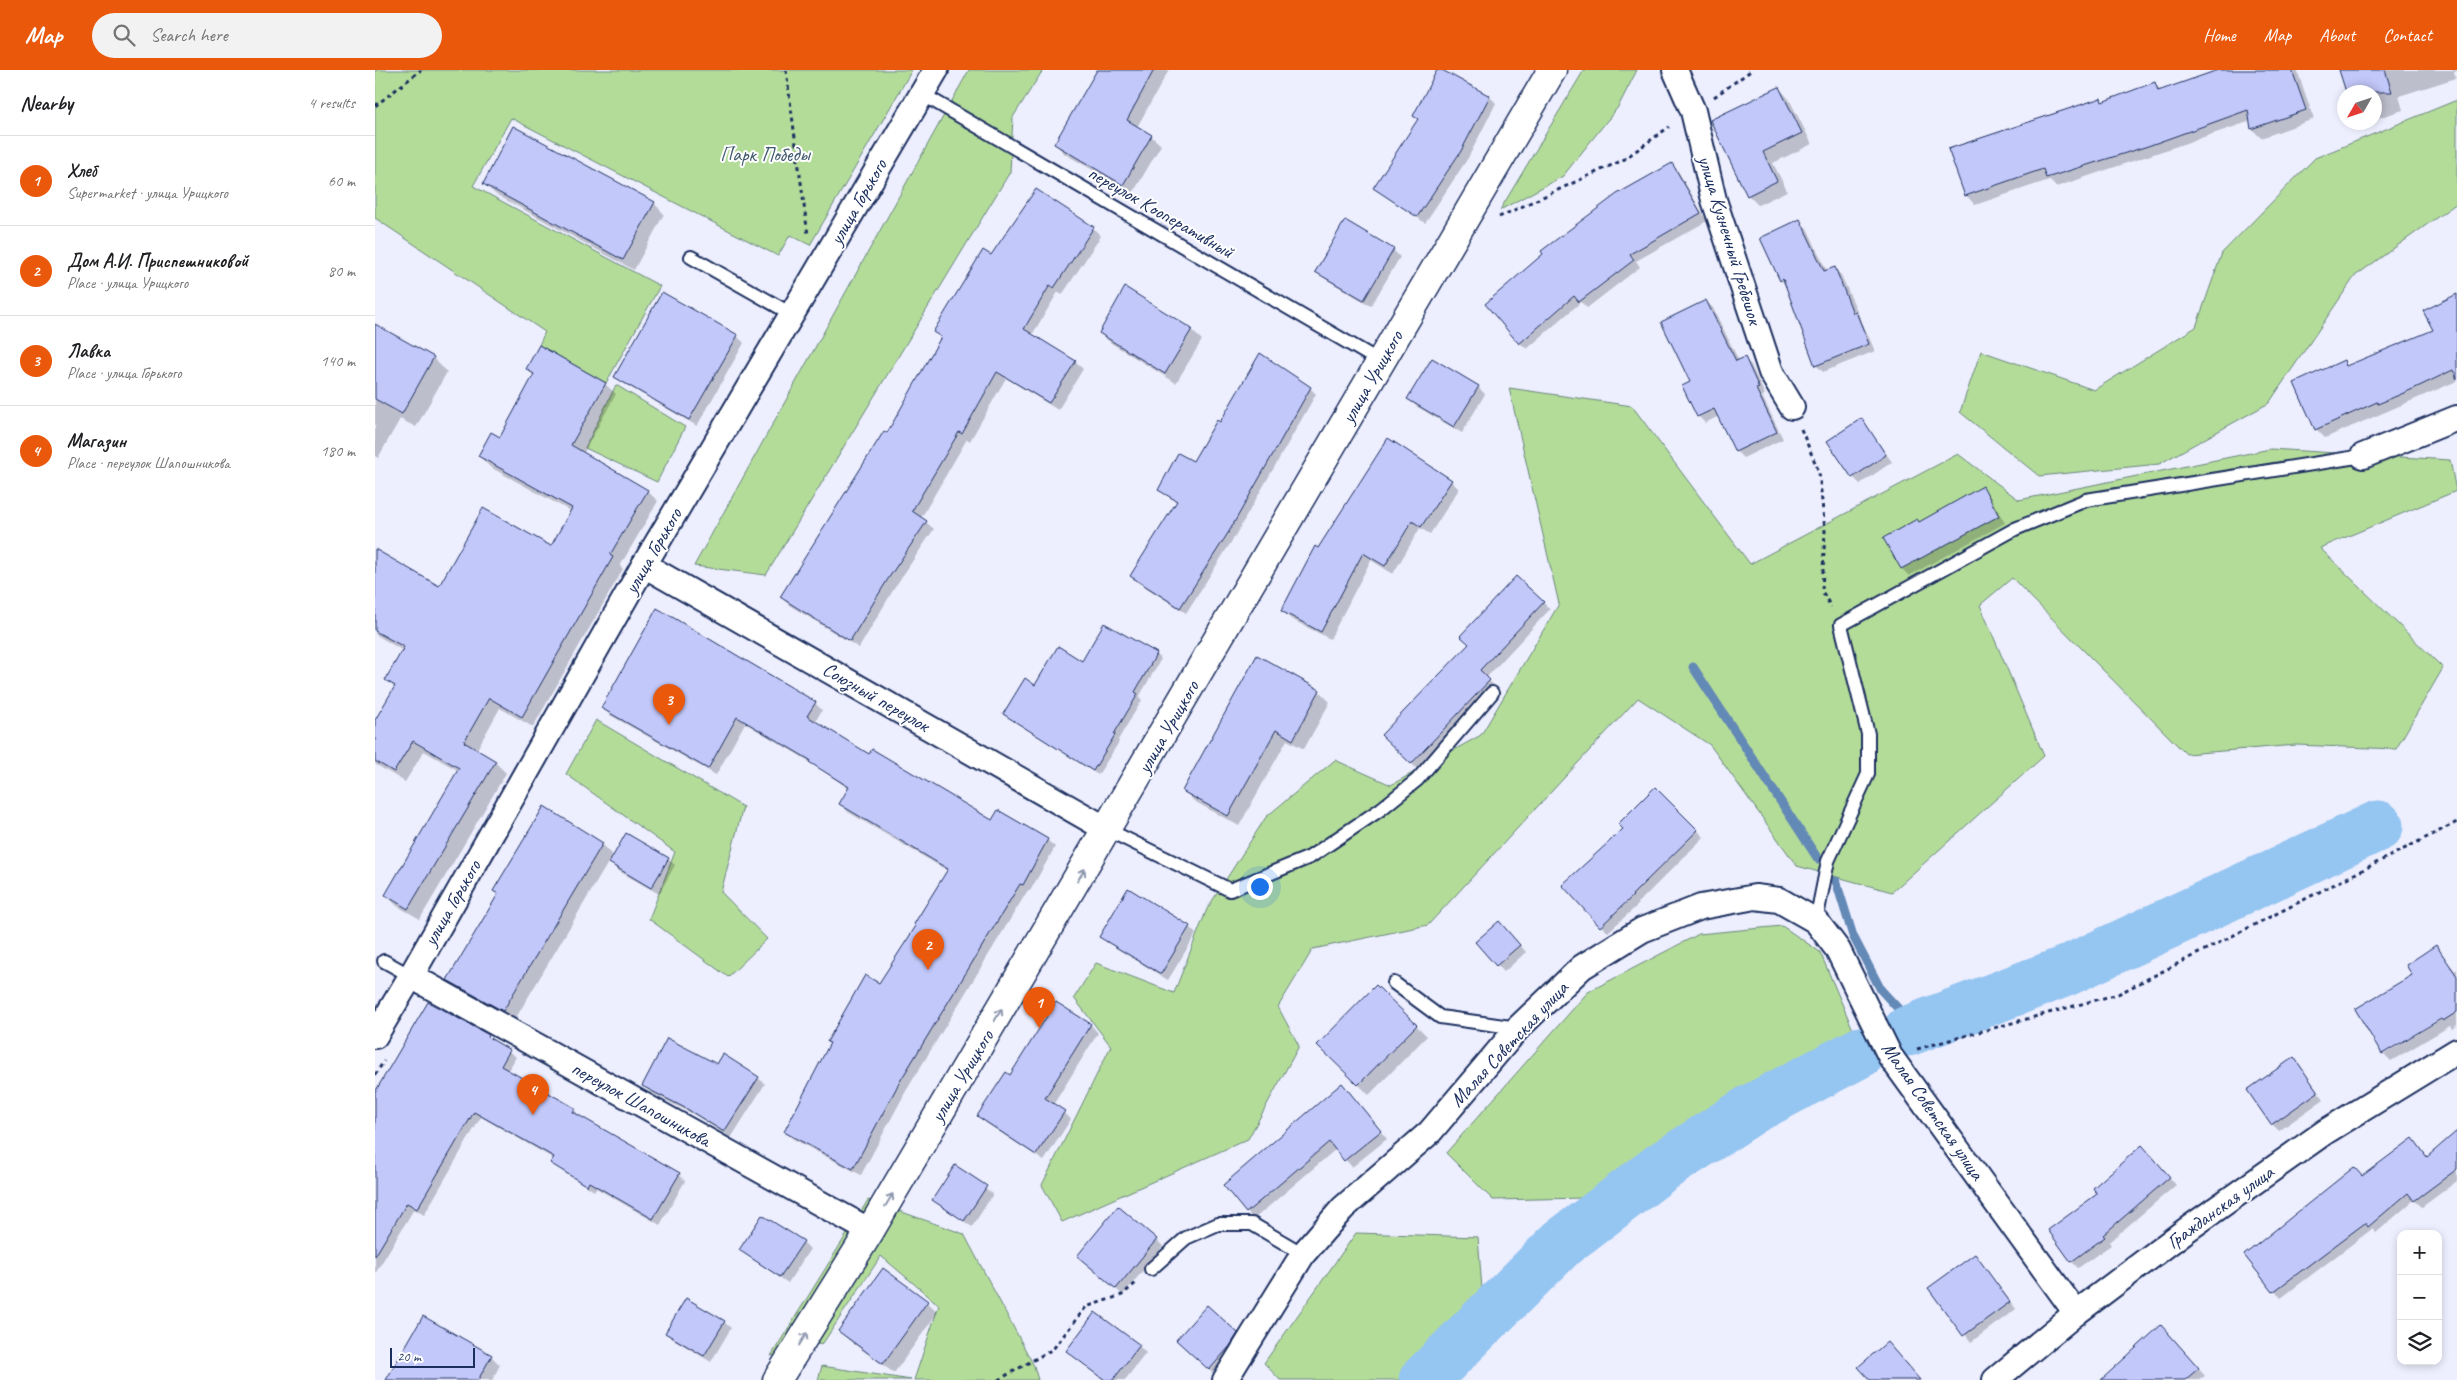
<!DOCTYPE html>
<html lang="en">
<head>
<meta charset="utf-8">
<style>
	:root { --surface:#fff; --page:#f2f2f2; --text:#202124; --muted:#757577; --line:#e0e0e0; --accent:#ea580c }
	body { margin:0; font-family:Caveat,sans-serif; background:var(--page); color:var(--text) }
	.controls { position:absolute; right:15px; bottom:15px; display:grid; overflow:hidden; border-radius:10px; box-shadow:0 2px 8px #0003 }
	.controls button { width:45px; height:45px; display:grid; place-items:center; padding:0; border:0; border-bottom:1px solid var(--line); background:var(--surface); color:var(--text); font:25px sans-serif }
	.compass { position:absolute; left:1962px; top:15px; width:45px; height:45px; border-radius:50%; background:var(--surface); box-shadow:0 2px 8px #0003; rotate:231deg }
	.scale { position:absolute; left:15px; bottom:12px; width:85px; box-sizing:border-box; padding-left:5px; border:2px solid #1b2f5e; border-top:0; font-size:14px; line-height:18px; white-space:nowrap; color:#1b2f5e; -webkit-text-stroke:4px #fff; paint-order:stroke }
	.you { position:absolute; left:884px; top:816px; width:18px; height:18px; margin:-12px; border:4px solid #fff; border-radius:50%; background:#1a73e8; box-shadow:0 0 0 8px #1a73e833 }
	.badge { display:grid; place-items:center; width:32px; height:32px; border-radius:50%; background:var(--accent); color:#fff; font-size:16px; font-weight:700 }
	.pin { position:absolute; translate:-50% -41px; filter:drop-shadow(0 1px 2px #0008) }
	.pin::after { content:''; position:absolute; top:26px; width:18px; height:15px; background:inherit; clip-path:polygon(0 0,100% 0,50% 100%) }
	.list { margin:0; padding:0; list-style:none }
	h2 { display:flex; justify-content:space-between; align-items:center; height:65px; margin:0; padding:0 20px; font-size:21px }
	h2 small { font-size:16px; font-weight:400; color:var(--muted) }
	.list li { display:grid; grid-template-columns:32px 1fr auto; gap:15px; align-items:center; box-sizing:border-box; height:90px; padding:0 20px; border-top:1px solid var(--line) }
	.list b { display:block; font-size:19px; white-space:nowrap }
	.list p { margin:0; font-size:16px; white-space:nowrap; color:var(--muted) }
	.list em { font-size:16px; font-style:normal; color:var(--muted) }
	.icon { flex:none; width:28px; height:28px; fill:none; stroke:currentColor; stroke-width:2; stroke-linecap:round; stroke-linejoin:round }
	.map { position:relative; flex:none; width:2082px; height:1310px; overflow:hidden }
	header { display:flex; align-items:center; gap:30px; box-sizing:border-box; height:70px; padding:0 25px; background:var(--accent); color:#fff }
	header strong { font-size:24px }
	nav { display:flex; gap:28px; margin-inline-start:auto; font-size:18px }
	.search { width:350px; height:45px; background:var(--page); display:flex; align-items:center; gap:12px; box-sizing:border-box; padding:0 18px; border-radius:28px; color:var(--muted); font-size:19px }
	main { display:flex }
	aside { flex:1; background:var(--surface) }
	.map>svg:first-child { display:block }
	.green { fill:#b4dc99; stroke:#68867c }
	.shadow { fill:#0003 }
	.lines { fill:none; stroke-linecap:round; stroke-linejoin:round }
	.stream { stroke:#6489b6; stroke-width:9 }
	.river { stroke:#95c5f1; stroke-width:51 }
	.building { fill:#c3c8fa; stroke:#1b2f5e }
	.service-casing { stroke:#1b2f5e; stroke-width:16 }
	.minor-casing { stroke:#1b2f5e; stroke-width:28 }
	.secondary-casing { stroke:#1b2f5e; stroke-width:31 }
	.path { stroke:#1b2f5e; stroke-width:3; stroke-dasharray:4 4; stroke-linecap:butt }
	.service { stroke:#fff; stroke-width:12 }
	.minor { stroke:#fff; stroke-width:24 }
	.secondary { stroke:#fff; stroke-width:28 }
	.oneway { stroke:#8d97ae }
	.labels { text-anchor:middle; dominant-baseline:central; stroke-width:4; stroke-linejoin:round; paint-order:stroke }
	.park-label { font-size:20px; fill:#415a6d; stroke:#fff }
	.street-label { font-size:20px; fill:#1b2f5e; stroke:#fff }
</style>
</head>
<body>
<header>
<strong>Map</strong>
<div class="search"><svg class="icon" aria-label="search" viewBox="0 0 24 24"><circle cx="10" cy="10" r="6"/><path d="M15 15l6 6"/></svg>Search here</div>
<nav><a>Home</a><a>Map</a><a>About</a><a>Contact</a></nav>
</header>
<main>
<aside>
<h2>Nearby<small>4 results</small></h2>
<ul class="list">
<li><span class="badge">1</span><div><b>Хлеб</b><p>Supermarket · улица Урицкого</p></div><em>60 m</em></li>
<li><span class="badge">2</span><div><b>Дом А.И. Приспешниковой</b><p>Place · улица Урицкого</p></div><em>80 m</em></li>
<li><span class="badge">3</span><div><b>Лавка</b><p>Place · улица Горького</p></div><em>140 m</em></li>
<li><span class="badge">4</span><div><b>Магазин</b><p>Place · переулок Шапошникова</p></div><em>180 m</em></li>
</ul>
</aside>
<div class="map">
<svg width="2082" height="1310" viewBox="0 0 2082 1310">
	<rect width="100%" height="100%" fill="#edeefe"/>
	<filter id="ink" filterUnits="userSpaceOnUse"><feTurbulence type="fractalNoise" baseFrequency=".02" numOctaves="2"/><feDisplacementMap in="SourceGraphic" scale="10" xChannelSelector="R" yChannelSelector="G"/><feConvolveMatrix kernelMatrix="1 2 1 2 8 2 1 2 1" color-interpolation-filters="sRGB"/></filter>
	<g filter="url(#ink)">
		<g class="green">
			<path d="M0 0H537L435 175 415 165 403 186 136 48 98 116 285 216 231 313 164 275 170 262 0 148Z"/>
			<path d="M594 0H668L638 47 635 102 391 505 319 496Z"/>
			<path d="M1209 0H1262L1243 37 1188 106 1125 140Z"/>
			<path d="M2082 30V133L1980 206 1894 333 1784 394 1664 406 1585 342 1606 281 1719 320 1821 257 1847 183 1940 88Z"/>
			<path d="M241 315 310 357 282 412 210 378Z"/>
			<path d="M1134 318 1257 336 1375 494 1583 384 1644 430 1895 379 2075 390 2081 421 1945 478 2068 598 2021 679 1921 675 1811 684 1637 508 1605 535 1669 686 1517 822 1422 796 1335 675 1263 628 1053 855 938 879 903 937 924 976 873 1069 687 1152 667 1115 736 976 699 928 721 893 799 923 832 839 891 747 960 690 1016 715 1106 665 1184 534Z"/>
			<path d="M221 650 368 737 346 822 392 869 353 907 274 849 300 782 191 704Z"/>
			<path d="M1407 856 1445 882 1479 962 1320 1051 1208 1128 1118 1130 1071 1083 1213 922 1324 864Z"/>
			<path d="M493 1130 589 1164 659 1296 663 1310H539L564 1235 506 1186 448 1273 396 1286Z"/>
			<path d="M981 1163 1103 1167 1107 1219 1027 1310H905L889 1293Z"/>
			<path d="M447 1296 536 1310H443Z"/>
		</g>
		<g class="shadow">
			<path d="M724 0H794L762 57 776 66 786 75 758 123 690 84 680 74Z"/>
			<path d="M1063 0 1115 27 1121 33 1093 88 1050 153 1000 118 1044 50 1039 45Z"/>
			<path d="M1847 0H1922L1939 49 1886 68 1877 59 1876 51 1681 117 1674 110 1600 135 1591 125 1725 30 1729 33 1780 14 1787 21Z"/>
			<path d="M1966 0H2082V1L2079 2 2081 8 2024 26 2028 40 2000 49V22H1973Z"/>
			<path d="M1404 18 1414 29 1437 74 1398 93 1412 121 1383 135 1373 125Z"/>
			<path d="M1297 94 1303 101 1332 151 1261 191 1265 197 1212 238 1206 232 1152 279 1145 273Z"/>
			<path d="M109 114 279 133 289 144 259 200 120 124Z"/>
			<path d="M1425 151 1432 158 1452 201 1459 198 1466 205 1500 281 1448 302 1441 295 1412 216 1406 210Z"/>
			<path d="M718 158 726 166 687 225 683 222 657 265 700 292 708 299 683 340 631 308 595 371 592 369 546 448 559 459 520 517 484 578 414 535 406 527 512 365 567 269 560 262 617 187Z"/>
			<path d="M1018 180 1025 187 996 236 949 208 942 202Z"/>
			<path d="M2082 226V311L1950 368 1941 359 1968 292 1973 297 2059 260Z"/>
			<path d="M1331 231 1338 238 1364 291 1369 288 1376 295 1390 325 1387 326 1408 369 1368 388 1361 381 1344 346 1330 353 1323 346 1317 313Z"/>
			<path d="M0 256 58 288 72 302 41 357 25 349 3 388 0 386Z"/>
			<path d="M816 260 827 270 801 313 736 273 725 263Z"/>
			<path d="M362 266 369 273 322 356 248 313 241 306Z"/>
			<path d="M152 299 230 314 241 324 208 384 272 421 283 431 245 496 248 499 158 657 125 638 101 681 120 692 131 703 45 849 22 836 11 825 84 701 49 681 30 712 0 694V653L20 618 12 610 28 581 0 564V480L64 518 176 478 197 442 115 397 104 386 125 368 159 306Z"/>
			<path d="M1103 317 1110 324 1087 363 1041 336 1034 329Z"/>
			<path d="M935 318 941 324 860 466 811 543 762 512 756 506 802 432 784 420 819 393 845 353Z"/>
			<path d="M1487 350 1517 392 1485 414 1478 407Z"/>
			<path d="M1076 411 1084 419 1055 464 1045 458 1018 504 996 490 955 569 916 549 907 541 944 479Z"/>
			<path d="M1607 418 1614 425 1630 453 1534 506 1527 499 1510 468 1544 453Z"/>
			<path d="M1141 508 1175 539 1111 608 1121 617 1043 700 1008 665 1095 574Z"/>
			<path d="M781 584 786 589 764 627 767 630 743 670 744 672 723 705 629 644 661 617 708 592Z"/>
			<path d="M944 621 955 632 929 679 912 670 864 756 819 731 808 720Z"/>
			<path d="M440 633 447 640 440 652 494 685 618 752 672 770 680 777 655 821 653 820 531 1021 486 1105 418 1069 410 1062 543 856 573 801 473 742 466 734 474 719 437 693 370 653 341 705 235 645 228 638Z"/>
			<path d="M1280 718 1329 767 1263 833 1264 834 1233 862 1226 856 1250 760Z"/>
			<path d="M227 774 239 786 293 789 300 795 284 824 242 800 234 791 139 951 84 921 74 910 124 825 119 821Z"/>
			<path d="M814 857 821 864 793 910 733 873 726 866Z"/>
			<path d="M1131 859 1151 882 1129 902 1102 872Z"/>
			<path d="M2060 876 2080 901 2082 899V955L2077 959 2075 956 2016 991 2009 984 2072 946 2071 944 2008 984 1982 940 2039 905Z"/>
			<path d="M1001 917 1052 966 994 1025 944 975Z"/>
			<path d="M681 934 716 955 723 963 678 1035 696 1049 669 1091 611 1053 604 1045 636 1007Z"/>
			<path d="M113 966 141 987 133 1001 199 1039 205 1047 304 1104 310 1111 285 1155 221 1118 219 1121 184 1099 177 1093 179 1089 106 1047 49 1145 39 1139 0 1204V1027Z"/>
			<path d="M1919 989 1949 1029 1904 1061 1897 1054Z"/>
			<path d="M342 996 383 1008 390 1014 356 1068 320 1045 276 1023 269 1016Z"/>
			<path d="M967 1015 1012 1069 977 1097 961 1079 879 1149 872 1142 933 1044 932 1043Z"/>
			<path d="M2082 1063V1111L2047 1137 2039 1130 2001 1163 1997 1159 1906 1228 1871 1185 1988 1107 2038 1070 2053 1087Z"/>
			<path d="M1774 1084 1801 1115 1734 1172 1736 1175 1703 1198 1696 1191 1724 1124Z"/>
			<path d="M580 1097 618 1124 597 1157 559 1129Z"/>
			<path d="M781 1170 788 1176 748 1225 710 1193Z"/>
			<path d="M428 1172 435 1179 413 1213 365 1180Z"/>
			<path d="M1600 1185 1641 1239 1596 1272 1555 1219Z"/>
			<path d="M552 1232 563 1242 519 1303 475 1271 464 1261Z"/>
			<path d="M48 1247 116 1286 125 1295 117 1310H13Z"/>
			<path d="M349 1252 356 1258 336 1292 298 1269 292 1262Z"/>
			<path d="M1792 1263 1830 1306 1824 1310H1727Z"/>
			<path d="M862 1264 869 1271 841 1306 809 1277Z"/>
			<path d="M764 1276 771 1283 750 1310H729L693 1280Z"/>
		</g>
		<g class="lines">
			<g class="stream">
				<path d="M1318 597 1443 789"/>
				<path d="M1461 811 1478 866 1506 920 1541 958"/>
			</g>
			<g class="river">
				<path d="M1533 961 1691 901 2003 756"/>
				<path d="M1049 1310 1187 1173 1287 1097 1377 1039 1486 982"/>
			</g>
		</g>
		<g class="building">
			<path d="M722 0H779L752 50 777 65 748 115 679 74Z"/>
			<path d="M1062 0H1067L1115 26 1086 81 1042 147 998 118 1043 49 1038 46Z"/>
			<path d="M1843 0H1917L1931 40 1876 59 1873 40 1773 76 1671 108 1668 99 1590 126 1573 79 1726 28 1727 32 1780 12 1783 21Z"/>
			<path d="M1964 0H2010L2017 22H1971Z"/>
			<path d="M1404 17 1427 63 1388 82 1402 111 1372 126 1335 50Z"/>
			<path d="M138 56 280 132 248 190 108 114Z"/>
			<path d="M1297 93 1326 143 1255 184 1259 190 1204 232 1199 226 1144 274 1110 234 1168 184 1166 181 1242 124Z"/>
			<path d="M661 119 719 157 679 218 675 215 649 259 701 291 674 333 622 302 587 364 584 362 537 441 552 451 513 509 475 571 405 527 509 361 512 363 566 267 558 262 608 180 616 185Z"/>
			<path d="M1425 149 1449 201 1460 197 1478 243 1481 242 1494 274 1440 296 1408 209 1405 211 1385 168Z"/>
			<path d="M970 150 1019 179 989 230 940 202Z"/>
			<path d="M750 217 817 259 790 304 724 263Z"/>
			<path d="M287 222 363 265 314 350 239 307Z"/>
			<path d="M2082 224V309L2078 300 2038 319 2003 334 2002 332 1940 360 1919 313 1969 290 1971 296 2058 260 2048 241Z"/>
			<path d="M1331 230 1361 291 1370 287 1384 318 1381 319 1402 362 1360 382 1339 339 1322 347 1307 316 1315 312 1286 252Z"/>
			<path d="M0 254 59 287 27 344 0 329Z"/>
			<path d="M164 275 231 313 196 375 273 420 235 485 238 487 147 647 114 628 89 672 121 691 33 839 10 825 84 698 38 671 19 702 0 691V650L20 616 10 610 29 577 0 561V479L64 516 108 438 176 476 197 438 103 386 116 362 125 367 159 304 151 299Z"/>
			<path d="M885 283 936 317 855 460 805 538 755 506 802 431 783 420 803 383 818 391 842 350 845 352Z"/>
			<path d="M1057 288 1104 316 1079 357 1032 329Z"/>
			<path d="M1487 348 1511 385 1477 408 1452 371Z"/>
			<path d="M1013 368 1077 410 1046 457 1037 451 1010 496 988 483 946 562 906 541 940 476 943 478Z"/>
			<path d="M1608 416 1624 446 1526 499 1508 468 1542 449 1544 452Z"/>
			<path d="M1141 506 1169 532 1105 600 1115 610 1036 694 1006 665 1094 574 1085 566Z"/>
			<path d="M282 538 441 632 432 646 494 684 497 679 617 750 623 740 673 769 648 815 645 814 524 1013 478 1099 409 1062 455 973 452 972 490 905 504 913 541 856 539 854 573 799 464 734 474 717 434 692 435 690 362 647 333 699 226 638Z"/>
			<path d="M729 553 782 583 760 622 763 624 739 664 740 665 718 701 628 644 650 608 660 615 683 576 707 591Z"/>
			<path d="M882 585 945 620 918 670 901 660 853 746 807 721Z"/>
			<path d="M1280 717 1323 760 1257 825 1258 826 1225 857 1187 815 1248 759 1243 754Z"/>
			<path d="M169 736 228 773 128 941 72 910 123 824 118 821Z"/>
			<path d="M251 763 294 788 276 818 234 793Z"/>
			<path d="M753 818 815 856 786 904 724 867Z"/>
			<path d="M1124 851 1145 875 1121 896 1100 872Z"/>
			<path d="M2061 875 2082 906V942L2068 951 2066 949 2007 984 1980 939 2037 905 2031 895Z"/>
			<path d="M1001 915 1042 955 983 1015 942 975Z"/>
			<path d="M53 932 114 965 113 967 135 980 126 996 200 1038 198 1042 305 1103 278 1149 214 1112 212 1116 175 1093 179 1087 99 1042 42 1139 32 1133 0 1186V1022Z"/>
			<path d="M681 932 716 954 670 1028 690 1041 661 1085 602 1046 631 1002 635 1005Z"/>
			<path d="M292 968 342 994 348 984 384 1007 349 1062 312 1039 267 1016Z"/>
			<path d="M1919 987 1943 1022 1896 1055 1872 1020Z"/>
			<path d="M967 1013 1006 1061 969 1091 954 1072 871 1143 848 1115Z"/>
			<path d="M2082 1061V1099L2039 1131 2033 1123 1993 1157 1990 1153 1898 1222 1869 1185 1979 1097 1987 1106 2038 1068 2052 1087Z"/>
			<path d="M1767 1075 1795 1107 1728 1165 1730 1167 1696 1192 1673 1160 1722 1124 1718 1118Z"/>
			<path d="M580 1095 612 1116 589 1151 557 1130Z"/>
			<path d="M743 1136 782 1169 741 1219 702 1186Z"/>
			<path d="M387 1145 429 1171 405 1207 364 1180Z"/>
			<path d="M1600 1184 1635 1232 1588 1266 1553 1218Z"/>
			<path d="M508 1198 553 1231 508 1294 463 1261Z"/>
			<path d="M311 1228 350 1251 329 1286 290 1263Z"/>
			<path d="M832 1235 863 1263 855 1276 834 1300 801 1270Z"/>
			<path d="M720 1242 765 1275 738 1310H730L691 1281Z"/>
			<path d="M48 1246 117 1285 103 1310H11Z"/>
			<path d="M1786 1255 1824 1298 1810 1310H1726Z"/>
			<path d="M1512 1272 1545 1310H1495L1483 1297Z"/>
		</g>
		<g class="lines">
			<g class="service-casing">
				<g id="service">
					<path d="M547 24 1006 292"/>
					<path d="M316 187 418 245"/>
					<path d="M733 760 855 820 935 787 1006 739 1042 710 1117 623"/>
					<path d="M1441 851 1453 791 1493 704V664L1466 555 1640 459 1711 430 1988 386"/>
					<path d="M9 891 36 906"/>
					<path d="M1019 913 1065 947 1143 958"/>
					<path d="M776 1199 811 1168 843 1154H877L928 1184"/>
				</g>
			</g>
			<g class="minor-casing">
				<g id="minor">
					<path d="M1300 0 1318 41 1339 130 1396 302 1417 337"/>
					<path d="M1988 386 2082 348"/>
					<path d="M269 495 733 760"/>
					<path d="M36 906 495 1161"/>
					<path d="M0 966 36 906 269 495 561 0"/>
					<path d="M850 1310 928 1184 968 1138 1055 1062 1143 958 1207 897 1267 860 1326 837 1380 827 1404 830 1441 851 1463 880 1515 986 1701 1243"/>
					<path d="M1620 1310 1701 1243 1810 1161 1950 1062 2082 981"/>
				</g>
			</g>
			<g class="secondary-casing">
				<path id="secondary" d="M402 1310 495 1161 1177 0"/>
			</g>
			<g class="path">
				<path d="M411 0 433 165"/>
				<path d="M1339 27 1377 0"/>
				<path d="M0 36 46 0"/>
				<path d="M1124 147 1248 90 1294 57"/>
				<path d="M1426 359 1444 402 1450 461 1447 521 1456 537"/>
				<path d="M1542 979 1743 924 2082 752"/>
				<path d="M0 1005 9 991"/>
				<path d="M623 1310 678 1279 711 1237 747 1225 762 1212"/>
			</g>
			<use href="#service" class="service"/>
			<use href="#minor" class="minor"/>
			<use href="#secondary" class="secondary"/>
		</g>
		<defs><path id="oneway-shaft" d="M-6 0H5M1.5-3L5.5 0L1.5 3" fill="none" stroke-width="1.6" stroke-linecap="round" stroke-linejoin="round" transform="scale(1.25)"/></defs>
		<g class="oneway">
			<use href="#oneway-shaft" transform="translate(706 805) rotate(-59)"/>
			<use href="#oneway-shaft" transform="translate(623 945) rotate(-59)"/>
			<use href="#oneway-shaft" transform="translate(514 1130) rotate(-59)"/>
			<use href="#oneway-shaft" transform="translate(428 1269) rotate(-58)"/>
		</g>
	</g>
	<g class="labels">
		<g class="park-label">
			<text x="390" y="84">Парк Победы</text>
		</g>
		<g class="street-label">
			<text transform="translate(483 132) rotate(-60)">улица Горького</text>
			<text transform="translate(786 142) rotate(30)">переулок Кооперативный</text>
			<text transform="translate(1355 170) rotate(73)">улица Кузнечный Гребешок</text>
			<text transform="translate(997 307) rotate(-60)">улица Урицкого</text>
			<text transform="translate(278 481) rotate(-60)">улица Горького</text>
			<text transform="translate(501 627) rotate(30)">Союзный переулок</text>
			<text transform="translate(793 657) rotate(-60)">улица Урицкого</text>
			<text transform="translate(77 833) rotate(-60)">улица Горького</text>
			<text transform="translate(1134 974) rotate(-47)">Малая Советская улица</text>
			<text transform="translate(587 1006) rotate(-59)">улица Урицкого</text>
			<text transform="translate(266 1034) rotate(29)">переулок Шапошникова</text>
			<text transform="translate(1558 1041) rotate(55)">Малая Советская улица</text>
			<text transform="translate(1845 1137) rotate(-36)">Гражданская улица</text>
		</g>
	</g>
</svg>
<div class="controls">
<button>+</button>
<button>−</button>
<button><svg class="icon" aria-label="layers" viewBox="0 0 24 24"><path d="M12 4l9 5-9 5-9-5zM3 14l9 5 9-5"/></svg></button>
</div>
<svg class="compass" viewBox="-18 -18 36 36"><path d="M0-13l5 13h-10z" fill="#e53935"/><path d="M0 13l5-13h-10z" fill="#757577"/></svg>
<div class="scale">20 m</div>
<div class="you"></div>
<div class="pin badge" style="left:664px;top:958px">1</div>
<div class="pin badge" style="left:553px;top:900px">2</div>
<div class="pin badge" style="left:294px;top:655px">3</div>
<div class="pin badge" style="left:158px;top:1045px">4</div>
</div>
</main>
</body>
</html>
